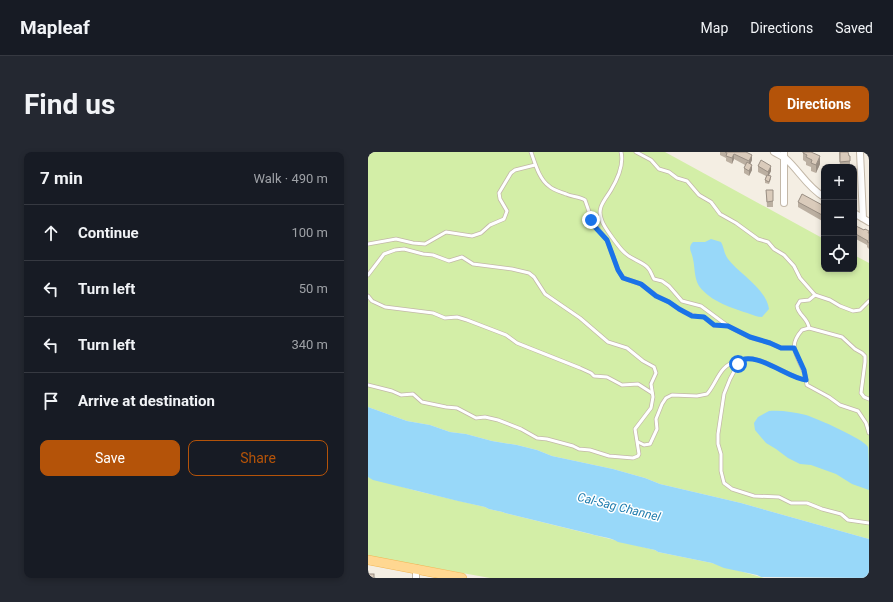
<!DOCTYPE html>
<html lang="en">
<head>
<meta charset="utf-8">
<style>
	:root { --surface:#171b24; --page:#242831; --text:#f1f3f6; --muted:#9ea1a6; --line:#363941; --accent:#b45309 }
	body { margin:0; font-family:Roboto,sans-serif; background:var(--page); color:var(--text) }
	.controls { position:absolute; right:12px; top:12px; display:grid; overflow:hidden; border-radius:8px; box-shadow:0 2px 6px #0003 }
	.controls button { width:36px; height:36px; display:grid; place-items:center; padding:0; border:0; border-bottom:1px solid var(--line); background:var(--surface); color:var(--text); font:20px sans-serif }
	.stop { position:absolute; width:12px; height:12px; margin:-9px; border:3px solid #1a73e8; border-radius:50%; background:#fff }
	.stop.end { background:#1a73e8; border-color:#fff; box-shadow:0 1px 4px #0008 }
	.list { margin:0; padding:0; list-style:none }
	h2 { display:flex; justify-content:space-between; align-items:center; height:52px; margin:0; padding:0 16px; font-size:17px }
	h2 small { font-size:13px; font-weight:400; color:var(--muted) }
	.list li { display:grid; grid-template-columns:26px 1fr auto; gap:12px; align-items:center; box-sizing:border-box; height:56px; padding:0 16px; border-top:1px solid var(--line) }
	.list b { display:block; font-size:15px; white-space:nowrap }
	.list em { font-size:13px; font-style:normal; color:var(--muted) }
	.actions { display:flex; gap:8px; padding:12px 16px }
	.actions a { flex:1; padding:9px 0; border:1px solid var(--accent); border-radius:8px; text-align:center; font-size:14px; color:var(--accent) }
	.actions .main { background:var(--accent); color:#fff }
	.icon { flex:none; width:22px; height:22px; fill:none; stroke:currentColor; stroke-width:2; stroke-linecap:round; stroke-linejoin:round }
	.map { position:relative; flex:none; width:501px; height:426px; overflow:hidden; border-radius:8px }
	header { display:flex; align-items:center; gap:24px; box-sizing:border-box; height:56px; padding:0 20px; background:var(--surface); border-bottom:1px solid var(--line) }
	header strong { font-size:19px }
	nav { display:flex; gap:22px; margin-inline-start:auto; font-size:14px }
	.intro { display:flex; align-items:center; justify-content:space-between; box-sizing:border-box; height:96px; padding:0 24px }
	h1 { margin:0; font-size:28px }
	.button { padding:10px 18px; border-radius:8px; background:var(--accent); color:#fff; font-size:14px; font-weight:700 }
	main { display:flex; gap:24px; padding:0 24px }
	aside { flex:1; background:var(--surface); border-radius:8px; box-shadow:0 2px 6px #0003 }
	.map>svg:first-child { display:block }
	.green { fill:#d3eea7 }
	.water { fill:#98d8f9 }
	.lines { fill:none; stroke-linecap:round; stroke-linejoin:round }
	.lane-casing { stroke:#c3b8a8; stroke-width:4.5 }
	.street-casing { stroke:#c3b8a8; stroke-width:8 }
	.primary-casing { stroke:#f2b654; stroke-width:10 }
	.lane { stroke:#fff; stroke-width:3 }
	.street { stroke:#fff; stroke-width:6 }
	.primary { stroke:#ffd791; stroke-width:9 }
	.wall { fill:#bbafa1 }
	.shaded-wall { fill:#998e83 }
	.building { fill:#dacbbb; stroke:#998e83 }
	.route { stroke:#1a73e8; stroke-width:5 }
	.labels { text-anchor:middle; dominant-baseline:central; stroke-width:3; stroke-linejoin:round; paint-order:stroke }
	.water-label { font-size:12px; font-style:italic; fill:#1e7cae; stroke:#fff }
</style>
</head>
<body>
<header>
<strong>Mapleaf</strong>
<nav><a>Map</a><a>Directions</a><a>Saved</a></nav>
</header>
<div class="intro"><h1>Find us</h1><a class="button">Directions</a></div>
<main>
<aside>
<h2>7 min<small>Walk · 490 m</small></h2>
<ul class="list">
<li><svg class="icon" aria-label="ahead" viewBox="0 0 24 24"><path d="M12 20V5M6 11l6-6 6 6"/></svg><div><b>Continue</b></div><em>100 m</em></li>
<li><svg class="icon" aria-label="left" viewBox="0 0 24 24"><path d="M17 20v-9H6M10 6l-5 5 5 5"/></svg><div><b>Turn left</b></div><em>50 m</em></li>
<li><svg class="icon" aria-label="left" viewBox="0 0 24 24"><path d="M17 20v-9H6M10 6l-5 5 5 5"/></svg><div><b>Turn left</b></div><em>340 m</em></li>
<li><svg class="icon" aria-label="arrive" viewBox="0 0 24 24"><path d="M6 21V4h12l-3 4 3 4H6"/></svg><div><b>Arrive at destination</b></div></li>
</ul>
<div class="actions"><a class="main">Save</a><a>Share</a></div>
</aside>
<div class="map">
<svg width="501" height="426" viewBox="0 0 501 426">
	<rect width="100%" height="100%" fill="#f4eee3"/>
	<g class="green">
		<path d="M0 0H297L456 87V117H486V103L501 111V387L373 351 292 332 277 326 245 317 184 304 169 298 149 293 124 289 98 282 82 280 62 273 39 269 0 255Z"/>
		<path d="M0 325 49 339 117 355C123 359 130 358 137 361L287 398 290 400 344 411 396 426H122L0 404Z"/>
	</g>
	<g class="water">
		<path d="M343 87 353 90C356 95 356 102 360 107 371 122 398 136 401 157L394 165C389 165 386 163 382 162 364 156 343 150 331 134 326 126 327 115 325 107 324 100 319 96 325 90H337Z"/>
		<path d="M0 255 39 269 62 273 82 280 98 282 124 289 149 293 169 298 184 304 245 317 277 326 292 332 373 351 501 387V426L393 425 389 423 356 416 344 411 290 400 287 398 250 390C242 385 232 385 223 382L137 361C130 358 123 359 117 355L90 349 5 328 0 325Z"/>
		<path d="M401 259C413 258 425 260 438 263 448 266 496 287 500 295 501 302 501 329 501 338L484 332 468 322 443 313 432 312 420 306 408 297 398 291 387 278 386 271 390 265Z"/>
	</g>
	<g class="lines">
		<g class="lane-casing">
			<g id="lane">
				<path d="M163 0C167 11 171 27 181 34 185 38 193 40 198 42 204 45 211 44 217 48L225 71 239 88 250 118 255 126 273 132 289 144 301 150 316 160 327 164 336 165 346 173 360 174"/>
				<path d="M253 0C256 12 249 28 243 38 237 48 228 56 234 69 236 75 252 97 257 101 264 108 274 109 280 116 283 119 284 124 286 127L294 129 301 134 314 149 333 154 360 174 381 185 402 191 413 196H426"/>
				<path d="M268 0 283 8 291 17 301 20 309 26 319 29 331 43 343 50 352 62 368 71 390 87 400 90 406 97 416 103 426 114 432 126 447 143 462 148 472 154 485 159 492 158 501 149"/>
				<path d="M0 92 28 87 45 91 57 92 78 80 104 84 113 81 122 73 136 67 139 59 132 47 131 41 143 21 147 18 167 13"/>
				<path d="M0 123 16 102 27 98 36 97 55 102 65 103 81 109 94 105 105 112 144 117 161 121 166 125 177 142 212 166 240 190 259 196 275 209 286 215 288 221 283 232 285 245 283 256 267 277 271 302 270 304 265 306 241 304 222 298 211 297 205 294 179 287 169 286 153 277 130 268 117 265 108 266 89 256 78 255 54 250 45 242 33 243 24 239 0 233"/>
				<path d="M0 144 4 149 17 155 65 161 77 166 89 165 99 168 138 183 149 191 159 195 212 216 223 221 226 224 239 225 254 233 270 232 284 241"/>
				<path d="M441 176C440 166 430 163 429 154L432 149 441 148 447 143"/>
				<path d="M369 210C388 197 419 226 438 228"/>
				<path d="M501 247 496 245 493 241 497 210V204L494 201 487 197 474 185 441 176 434 178C420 194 428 201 435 218 438 223 438 228 439 233L461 245 472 253 490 259 498 271 501 281"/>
				<path d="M270 290 276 293 282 292 289 277 288 267 294 252 298 246 304 243 329 244 339 242C348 233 352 211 369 210L370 212 362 227 356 242 350 282V292L353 302V319L356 331 364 337 386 344 411 345 423 351H439L454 357 473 362 480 368 501 371"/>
			</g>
		</g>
		<g class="street-casing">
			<g id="street">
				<path d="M406 0C409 2 414 4 417 6 431 18 439 35 456 45"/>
				<path d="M492 0 495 66"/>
				<path d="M416 51V0"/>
				<path d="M486 61 501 70"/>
				<path d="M48 416V426"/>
			</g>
		</g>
		<g class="primary-casing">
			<path id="primary" d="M0 408 94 426"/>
		</g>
		<use href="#lane" class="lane"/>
		<use href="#street" class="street"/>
		<use href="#primary" class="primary"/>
	</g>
	<g class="wall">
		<path d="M352 0H378L384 8 382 12 384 18 381 24 376 21V16L377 13 366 7 364 12 358 9V6L352 3Z"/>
		<path d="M435 0 452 12 448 21 443 19V15L438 13V10L435 8Z"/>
		<path d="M471 0 481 4 482 9V15H472Z"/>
		<path d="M390 14 403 19 401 23 403 27 401 32 397 31V28L398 24 390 20Z"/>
		<path d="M398 38H405V55H399Z"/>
		<path d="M430 50 456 54V70L430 55Z"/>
		<path d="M486 71 487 74 496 78 501 79V97L499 95V93L486 86Z"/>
	</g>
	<g class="shaded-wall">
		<path d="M366 2V7L364 12V6Z"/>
		<path d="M384 3V8L381 15V9Z"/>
		<path d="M452 4V12L448 21V13Z"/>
		<path d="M384 13V18L381 24V19Z"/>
		<path d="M403 14V19L400 25V20Z"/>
	</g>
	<g class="building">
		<path d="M357 0H378L384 3 381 9 366 2 364 6 358 4 359 1Z"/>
		<path d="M435 0H443L452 4 448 13 443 11 444 8 438 5 439 3 435 1Z"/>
		<path d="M472 0H480L481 4H482V9L472 10Z"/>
		<path d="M393 8 403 14 400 20 390 14Z"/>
		<path d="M379 10 384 13 381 19 376 16Z"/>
		<path d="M399 23 403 24 401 30 397 28Z"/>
		<path d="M398 38H405V49L399 50Z"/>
		<path d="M434 42 456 54V64L430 50Z"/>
		<path d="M486 71 487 72 486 73 496 78 497 77 501 79 500 81H501V91L499 90 500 89 486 81Z"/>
		<rect x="0" y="422" width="6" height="4"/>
	</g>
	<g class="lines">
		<path class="route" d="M223 68 227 75 239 88 250 118 255 126 273 132 288 144 301 150 311 157 324 164 336 165 346 173 360 174 382 185 402 191 413 196H426L436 218 438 228C419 226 387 197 369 210L370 212"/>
	</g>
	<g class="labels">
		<g class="water-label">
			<text transform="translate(251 355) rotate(14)">Cal-Sag Channel</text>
		</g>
	</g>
</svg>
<div class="controls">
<button>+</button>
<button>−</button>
<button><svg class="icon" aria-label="locate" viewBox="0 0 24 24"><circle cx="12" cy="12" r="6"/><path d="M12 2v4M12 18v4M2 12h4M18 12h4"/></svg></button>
</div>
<div class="stop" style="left:370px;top:212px"></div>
<div class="stop end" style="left:223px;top:68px"></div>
</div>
</main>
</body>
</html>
